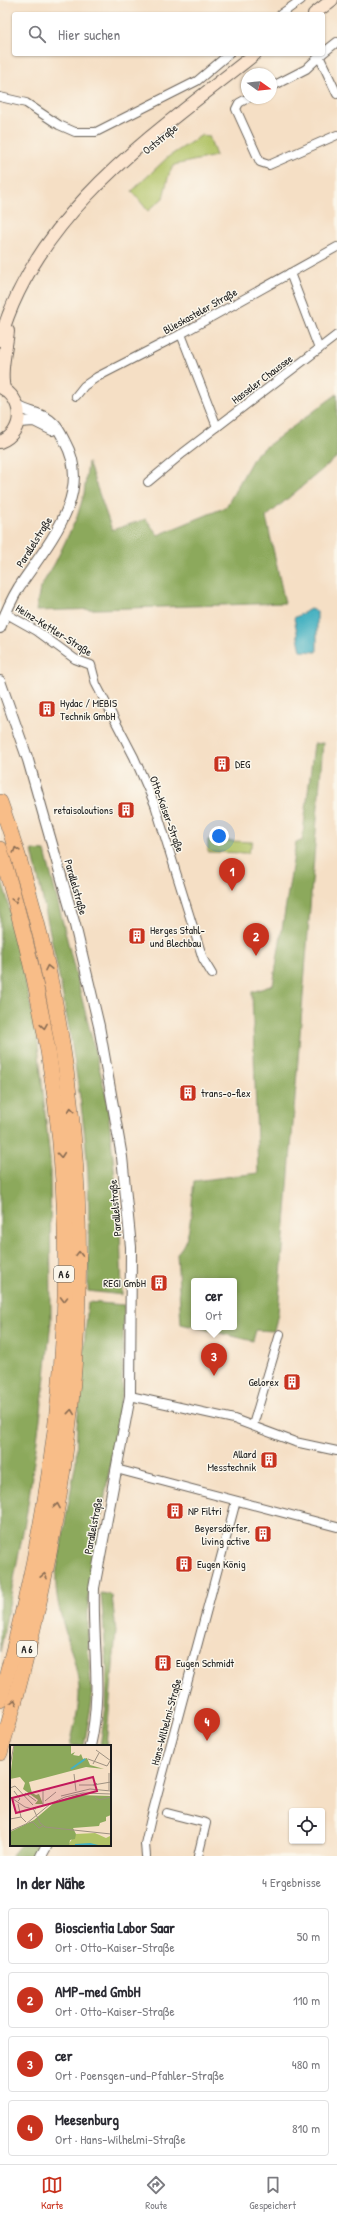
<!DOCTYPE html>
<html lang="de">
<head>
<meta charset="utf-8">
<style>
	:root { --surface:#fff; --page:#f2f2f3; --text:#2b2b33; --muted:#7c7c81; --line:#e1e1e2; --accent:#c8321e }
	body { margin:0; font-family:"Patrick Hand",sans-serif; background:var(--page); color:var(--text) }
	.controls { position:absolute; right:12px; bottom:12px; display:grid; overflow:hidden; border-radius:4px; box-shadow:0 1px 3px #0004 }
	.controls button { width:36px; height:36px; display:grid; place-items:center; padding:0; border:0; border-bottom:1px solid var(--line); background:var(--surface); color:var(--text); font:20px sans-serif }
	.compass { position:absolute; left:241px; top:68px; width:36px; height:36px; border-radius:50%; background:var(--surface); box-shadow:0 1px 3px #0004; rotate:105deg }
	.you { position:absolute; left:219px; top:836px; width:14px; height:14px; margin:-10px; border:3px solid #fff; border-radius:50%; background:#1a73e8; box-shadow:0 0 0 6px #1a73e833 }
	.badge { display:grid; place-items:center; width:26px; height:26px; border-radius:50%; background:var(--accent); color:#fff; font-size:13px; font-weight:700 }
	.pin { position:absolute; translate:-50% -33px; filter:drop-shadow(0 1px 2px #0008) }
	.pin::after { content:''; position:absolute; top:21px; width:14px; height:12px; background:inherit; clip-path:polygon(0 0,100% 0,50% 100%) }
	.popup { position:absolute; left:191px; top:1278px; width:46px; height:52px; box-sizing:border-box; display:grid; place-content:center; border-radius:4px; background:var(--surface); filter:drop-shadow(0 1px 3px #0005); font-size:13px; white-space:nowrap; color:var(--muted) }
	.popup b { font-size:15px; color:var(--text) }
	.popup::after { content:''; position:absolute; left:50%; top:100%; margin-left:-8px; border:8px solid transparent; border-top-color:var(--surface) }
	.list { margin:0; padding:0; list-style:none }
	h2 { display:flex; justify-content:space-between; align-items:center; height:52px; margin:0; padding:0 16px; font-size:17px }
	h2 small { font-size:13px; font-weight:400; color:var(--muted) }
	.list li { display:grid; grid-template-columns:26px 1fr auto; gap:12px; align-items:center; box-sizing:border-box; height:56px; margin:0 8px 8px; padding:0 8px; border:1px solid var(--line); border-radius:4px }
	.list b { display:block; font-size:15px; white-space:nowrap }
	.list p { margin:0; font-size:13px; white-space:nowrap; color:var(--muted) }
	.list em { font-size:13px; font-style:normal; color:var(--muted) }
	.icon { flex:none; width:22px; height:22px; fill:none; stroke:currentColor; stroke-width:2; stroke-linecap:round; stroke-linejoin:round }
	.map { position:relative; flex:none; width:337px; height:1856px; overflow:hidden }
	.search { position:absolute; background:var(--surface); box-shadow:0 1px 3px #0004; left:12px; right:12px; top:12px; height:44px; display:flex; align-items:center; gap:10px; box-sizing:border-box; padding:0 14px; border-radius:4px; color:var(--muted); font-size:15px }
	.sheet { height:308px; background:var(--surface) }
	nav { display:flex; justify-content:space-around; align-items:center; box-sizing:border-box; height:56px; border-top:1px solid var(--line); background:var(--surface); font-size:11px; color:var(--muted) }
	nav a { display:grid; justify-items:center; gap:2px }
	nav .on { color:var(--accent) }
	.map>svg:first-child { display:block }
	.green { fill:#b1c366; stroke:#667041 }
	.forest { fill:#8ca95b; stroke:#54623c }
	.water { fill:#44b1c1; stroke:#30666e }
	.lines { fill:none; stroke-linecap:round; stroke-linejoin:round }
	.minor-casing { stroke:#686057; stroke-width:10 }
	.tertiary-casing { stroke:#686057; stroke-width:12 }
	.secondary-casing { stroke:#686057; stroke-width:14 }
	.motorway-casing { stroke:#686057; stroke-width:16 }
	.minor { stroke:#fff; stroke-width:8 }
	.tertiary { stroke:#fff; stroke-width:10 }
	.secondary { stroke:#fce5cf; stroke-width:12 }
	.motorway { stroke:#f8bd88; stroke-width:15 }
	.oneway { stroke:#8a6c52 }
	.labels { text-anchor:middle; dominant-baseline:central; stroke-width:3; stroke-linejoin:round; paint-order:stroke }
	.shield { fill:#fbf7ec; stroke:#5f5e5a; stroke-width:1 }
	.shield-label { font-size:10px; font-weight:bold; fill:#1c1c1c }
	.street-label { font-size:11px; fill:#1c1c1c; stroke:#fbf7ec }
	.poi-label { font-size:11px; fill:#1c1c1c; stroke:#fbf7ec; text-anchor:start }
	.inset-river { fill:none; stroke:#44b1c1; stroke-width:2 }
	.inset-road { fill:none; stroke:#9e9181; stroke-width:1 }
	.view { fill:#c2185b; fill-opacity:0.15; stroke:#c2185b; stroke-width:2 }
	.inset-edge { fill:none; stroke:#1c1c1c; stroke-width:2 }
</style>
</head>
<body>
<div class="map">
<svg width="337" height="1856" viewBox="0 0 337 1856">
	<rect width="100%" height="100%" fill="#fbf7ec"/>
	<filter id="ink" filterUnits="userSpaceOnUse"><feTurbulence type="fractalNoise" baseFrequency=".025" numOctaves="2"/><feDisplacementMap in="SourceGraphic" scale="8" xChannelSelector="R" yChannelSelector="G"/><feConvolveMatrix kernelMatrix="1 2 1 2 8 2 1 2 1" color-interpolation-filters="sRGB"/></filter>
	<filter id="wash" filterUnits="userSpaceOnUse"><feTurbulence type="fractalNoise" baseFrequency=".012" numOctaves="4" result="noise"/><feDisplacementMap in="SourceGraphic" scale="16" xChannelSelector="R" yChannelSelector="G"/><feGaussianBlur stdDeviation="0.9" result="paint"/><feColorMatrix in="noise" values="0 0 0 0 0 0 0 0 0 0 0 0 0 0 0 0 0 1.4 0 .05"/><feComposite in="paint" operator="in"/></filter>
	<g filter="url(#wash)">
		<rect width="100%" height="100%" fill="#f5dfc5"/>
		<g class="green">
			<path d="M202 135 209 136 216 156 174 165 169 174 163 198 148 211 132 191 168 157Z"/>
			<path d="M208 840 253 842 248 853 208 852Z"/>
		</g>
		<g class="forest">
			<path d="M337 394V457L266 517 285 603 36 611 40 588 55 563 77 517 84 494 88 462 112 530 146 519 158 535 226 507 255 455Z"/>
			<path d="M323 743 278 1313 274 1331 256 1330 253 1341 195 1327H234V1281H194V1327L181 1324 177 1253C193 1239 191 1202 194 1181L258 1173 252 992 273 985 296 842 302 841 314 744Z"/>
			<path d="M32 850 45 851 107 1099 120 1227 122 1295 88 1291C88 1240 91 1188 85 1137 74 1040 53 945 32 850Z"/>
			<path d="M0 875 7 897 37 1035 50 1160 51 1322 41 1412 27 1511 0 1652Z"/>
			<path d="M88 1302 124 1305 122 1394 88 1598V1645L92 1701 84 1746H70C74 1725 82 1701 78 1679 72 1644 54 1610 56 1574L76 1461 77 1426Z"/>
			<path d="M101 1593 112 1595 116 1632 106 1746H100L106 1706 107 1667Z"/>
			<path d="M20 1845H40L34 1856H11Z"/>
		</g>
		<path class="water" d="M310 609 317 611V652L301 651 294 618Z"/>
	</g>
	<g filter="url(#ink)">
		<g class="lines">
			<g class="minor-casing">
				<g id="minor">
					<path d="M281 14 301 0"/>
					<path d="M323 53 337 42"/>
					<path d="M319 56 337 94"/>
					<path d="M271 87 306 69 322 54"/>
					<path d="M0 97 26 103 59 125 75 132H96L197 81 229 54"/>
					<path d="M248 98 239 103 236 109 260 162 269 165 337 135"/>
					<path d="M290 273 319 349"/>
					<path d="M181 334 217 427"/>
					<path d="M76 396 84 386 97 377 181 334 337 247"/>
					<path d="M148 482 183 453 337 335"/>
					<path d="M5 613 37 631 75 659 91 665 96 684 134 757 155 805 203 959 212 974"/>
					<path d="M130 1396 234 1419 295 1442 337 1451"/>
					<path d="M253 1425 280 1334"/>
					<path d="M116 1469 337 1527"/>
					<path d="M167 1813 206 1823 198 1856"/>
					<path d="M146 1856 145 1844 151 1818 236 1501"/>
				</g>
			</g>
			<g class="tertiary-casing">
				<g id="tertiary">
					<path d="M19 422 34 421 52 430"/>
					<path d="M0 628C5 614 11 600 19 587 46 546 94 494 65 442 62 436 59 429 54 424 45 414 30 413 19 407"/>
					<path d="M0 681 28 760 75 925 99 1026 122 1157 131 1247 130 1396 94 1588C92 1643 103 1691 90 1746"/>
					<path d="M41 1856 47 1845"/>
				</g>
			</g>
			<g class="secondary-casing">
				<g id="secondary">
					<path d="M314 14 332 0"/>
					<path d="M0 340C37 211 156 133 255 54"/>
					<path d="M0 387C24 398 26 432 0 442"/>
					<path d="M4 389C0 371 6 350 8 331"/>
				</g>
			</g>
			<g class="motorway-casing">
				<g id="motorway">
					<path d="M0 802C114 1119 95 1434 0 1753"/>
					<path d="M0 849C33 957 56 1068 63 1181 74 1354 47 1533 0 1700"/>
				</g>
			</g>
			<use href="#minor" class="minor"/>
			<use href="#tertiary" class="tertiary"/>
			<use href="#secondary" class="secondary"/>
			<use href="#motorway" class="motorway"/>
		</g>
		<defs><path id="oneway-chevron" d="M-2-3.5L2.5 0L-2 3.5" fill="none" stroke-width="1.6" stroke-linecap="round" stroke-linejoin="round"/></defs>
		<g class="oneway">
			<use href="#oneway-chevron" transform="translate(16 850) rotate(-107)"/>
			<use href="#oneway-chevron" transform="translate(15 900) rotate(75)"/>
			<use href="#oneway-chevron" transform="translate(48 968) rotate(-102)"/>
			<use href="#oneway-chevron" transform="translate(44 1026) rotate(81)"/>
			<use href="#oneway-chevron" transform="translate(71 1110) rotate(-96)"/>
			<use href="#oneway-chevron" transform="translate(61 1155) rotate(85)"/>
			<use href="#oneway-chevron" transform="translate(79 1254) rotate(-89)"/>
			<use href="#oneway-chevron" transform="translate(64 1299) rotate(91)"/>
			<use href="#oneway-chevron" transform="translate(71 1412) rotate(-84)"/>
			<use href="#oneway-chevron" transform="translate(57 1506) rotate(-80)"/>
			<use href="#oneway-chevron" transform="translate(44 1576) rotate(-78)"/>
			<use href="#oneway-chevron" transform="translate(14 1702) rotate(-75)"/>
		</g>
	</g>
	<defs>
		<g id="building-square" transform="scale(0.9)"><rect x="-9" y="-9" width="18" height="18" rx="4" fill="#c8321e" stroke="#fbf7ec"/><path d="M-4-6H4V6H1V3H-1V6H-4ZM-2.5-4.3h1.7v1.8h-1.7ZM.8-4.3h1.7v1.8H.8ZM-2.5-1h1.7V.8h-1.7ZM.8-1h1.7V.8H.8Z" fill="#fff"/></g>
	</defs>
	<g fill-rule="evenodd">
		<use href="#building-square" x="47" y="709"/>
		<use href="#building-square" x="222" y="764"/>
		<use href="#building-square" x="126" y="810"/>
		<use href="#building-square" x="137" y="936"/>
		<use href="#building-square" x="188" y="1093"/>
		<use href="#building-square" x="159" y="1283"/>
		<use href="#building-square" x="292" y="1382"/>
		<use href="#building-square" x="269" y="1460"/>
		<use href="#building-square" x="175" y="1511"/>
		<use href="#building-square" x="263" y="1534"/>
		<use href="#building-square" x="184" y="1564"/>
		<use href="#building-square" x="163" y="1663"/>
	</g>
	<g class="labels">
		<g class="shield">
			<rect x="54" y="1266" width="20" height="16" rx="3"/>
			<rect x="17" y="1641" width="20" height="16" rx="3"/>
		</g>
		<g class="shield-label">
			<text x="64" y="1274">A 6</text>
			<text x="27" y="1649">A 6</text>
		</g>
		<g class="street-label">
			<text transform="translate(160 139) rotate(-39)">Oststraße</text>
			<text transform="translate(200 311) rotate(-29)">Blieskasteler Straße</text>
			<text transform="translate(262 379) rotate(-37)">Hasseler Chaussee</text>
			<text transform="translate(34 542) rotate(-58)">Parallelstraße</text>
			<text transform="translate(54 630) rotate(32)">Heinz-Kettler-Straße</text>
			<text transform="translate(167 814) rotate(70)">Otto-Kaiser-Straße</text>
			<text transform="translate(76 887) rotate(74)">Parallelstraße</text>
			<text transform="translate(115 1208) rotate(-95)">Parallelstraße</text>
			<text transform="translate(93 1526) rotate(-79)">Parallelstraße</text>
			<text transform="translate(166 1722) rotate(-75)">Hans-Wilhelmi-Straße</text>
		</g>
		<g class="poi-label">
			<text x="60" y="703">Hydac / MEBIS<tspan x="60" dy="13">Technik GmbH</tspan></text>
			<text x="235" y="764">DEG</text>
			<text x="113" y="810" text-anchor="end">retaisoloutions</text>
			<text x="150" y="930">Herges Stahl-<tspan x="150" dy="13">und Blechbau</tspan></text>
			<text x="201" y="1093">trans-o-flex</text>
			<text x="146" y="1283" text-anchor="end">REGI GmbH</text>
			<text x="279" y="1382" text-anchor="end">Gelorex</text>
			<text x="256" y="1454" text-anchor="end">Allard<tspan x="256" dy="13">Messtechnik</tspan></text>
			<text x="188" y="1511">NP Filtri</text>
			<text x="250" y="1528" text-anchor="end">Beyersdörfer,<tspan x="250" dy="13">living active</tspan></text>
			<text x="197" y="1564">Eugen König</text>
			<text x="176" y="1663">Eugen Schmidt</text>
		</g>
	</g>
	<g transform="translate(10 1745)">
		<rect width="101" height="101" fill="#f5dfc5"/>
		<path d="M85 88 96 93 100 91 101 101H57L66 89Z" fill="#b1c366"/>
		<path d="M4 0H61V9L65 7 63 10 69 11 71 9 73 14 77 13 80 20 94 24 76 22 19 37 22 48 26 50 29 49 33 59H25L28 55 13 44 15 38 10 32 0 34ZM67 50 101 51V70L96 72V76L90 78 89 81 63 83 66 89 65 94 60 95 59 101H0V87L24 75 45 57Z" fill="#8ca95b"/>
		<path class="inset-river" d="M61 24 75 14M65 100 80 99 88 101"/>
		<path class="inset-road" d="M86 5 101 16M78 14 97 21 100 16M83 19 89 8M0 21 4 0M64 29 66 46M69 40H85L87 38M83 40 101 37M0 43 5 41 23 60M99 45V28M4 46 10 54 8 56M15 48 26 56M51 51 80 44 101 46M0 52 15 62 23 64M85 52 89 55 101 52M35 56 46 47M8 59 11 72M33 61V45L40 44M26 64 23 63 30 78 35 82 101 89M0 74 11 72 16 77M19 78 23 77 29 83 33 81M0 86 16 79 40 59 55 52 73 48 101 49"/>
		<path class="view" d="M83 32 87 46 6 68 2 53Z"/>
		<rect width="101" height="101" class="inset-edge"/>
	</g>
</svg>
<div class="controls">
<button><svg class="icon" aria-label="locate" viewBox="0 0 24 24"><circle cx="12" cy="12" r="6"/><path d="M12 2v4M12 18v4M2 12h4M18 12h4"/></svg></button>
</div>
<svg class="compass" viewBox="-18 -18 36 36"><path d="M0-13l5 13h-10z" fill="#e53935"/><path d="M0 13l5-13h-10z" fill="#7c7c81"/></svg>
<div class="you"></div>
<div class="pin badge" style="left:232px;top:891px">1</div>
<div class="pin badge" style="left:256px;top:956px">2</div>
<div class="pin badge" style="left:214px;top:1376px">3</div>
<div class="popup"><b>cer</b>Ort</div>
<div class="pin badge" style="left:207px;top:1741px">4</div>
<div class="search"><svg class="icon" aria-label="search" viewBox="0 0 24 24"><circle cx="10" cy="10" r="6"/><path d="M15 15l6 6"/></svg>Hier suchen</div>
</div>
<section class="sheet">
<h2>In der Nähe<small>4 Ergebnisse</small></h2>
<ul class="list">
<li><span class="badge">1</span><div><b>Bioscientia Labor Saar</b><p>Ort · Otto-Kaiser-Straße</p></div><em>50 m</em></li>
<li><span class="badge">2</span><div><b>AMP-med GmbH</b><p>Ort · Otto-Kaiser-Straße</p></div><em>110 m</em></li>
<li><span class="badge">3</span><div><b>cer</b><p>Ort · Poensgen-und-Pfahler-Straße</p></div><em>480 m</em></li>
<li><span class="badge">4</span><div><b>Meesenburg</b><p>Ort · Hans-Wilhelmi-Straße</p></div><em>810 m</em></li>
</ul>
</section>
<nav>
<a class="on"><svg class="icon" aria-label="map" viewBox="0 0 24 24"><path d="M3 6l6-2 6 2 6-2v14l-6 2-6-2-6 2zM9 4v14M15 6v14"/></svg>Karte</a>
<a><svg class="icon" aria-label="directions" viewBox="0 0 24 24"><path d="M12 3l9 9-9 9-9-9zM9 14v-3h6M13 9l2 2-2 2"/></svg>Route</a>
<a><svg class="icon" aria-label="saved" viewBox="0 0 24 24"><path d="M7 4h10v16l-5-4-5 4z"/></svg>Gespeichert</a>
</nav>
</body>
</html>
